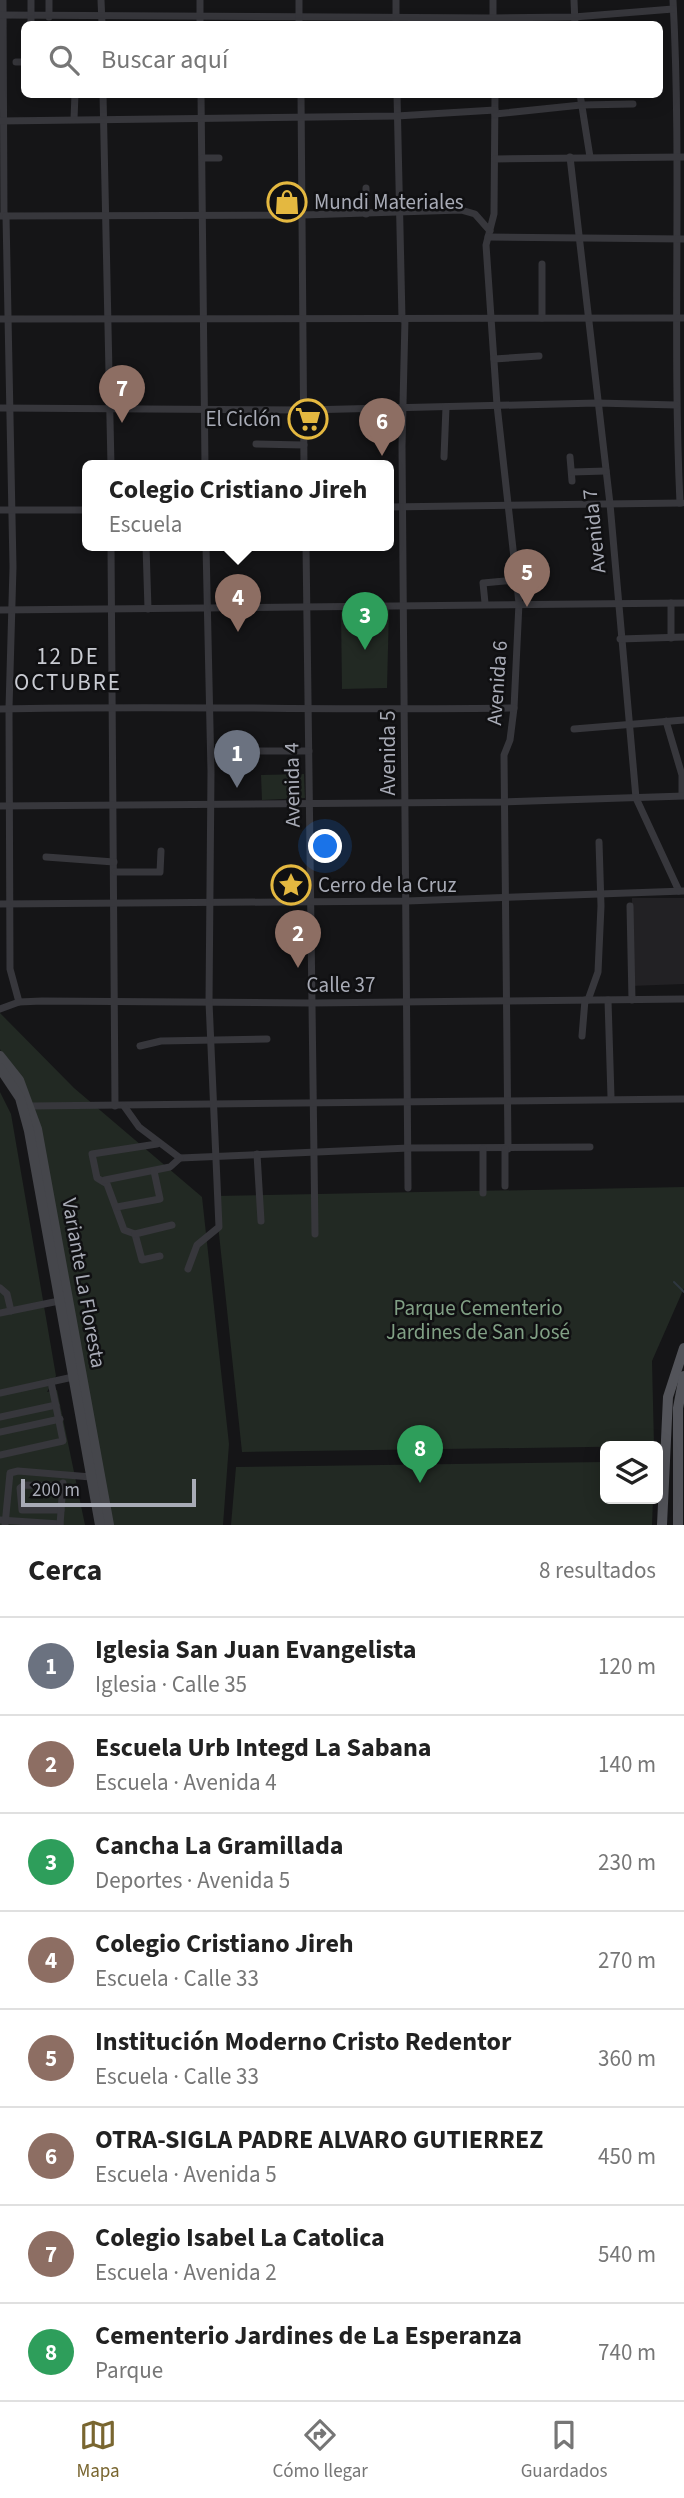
<!DOCTYPE html>
<html lang="es">
<head>
<meta charset="utf-8">
<style>
	:root { --surface:#fff; --page:#f6f6f6; --text:#222; --muted:#767676; --line:#e0e0e0; --accent:#796630 }
	body { margin:0; font-family:"Source Sans 3",sans-serif; background:var(--page); color:var(--text) }
	.controls { position:absolute; right:21px; bottom:21px; display:grid; overflow:hidden; border-radius:10px; box-shadow:0 4px 18px #0003 }
	.controls button { width:63px; height:63px; display:grid; place-items:center; padding:0; border:0; border-bottom:2px solid var(--line); background:var(--surface); color:var(--text); font:35px sans-serif }
	.scale { position:absolute; left:21px; bottom:18px; width:175px; box-sizing:border-box; padding-left:7px; border:4px solid #a8abb6; border-top:0; font-size:19px; line-height:24px; white-space:nowrap; color:#a8abb6; -webkit-text-stroke:5px #101012; paint-order:stroke }
	.you { position:absolute; left:326px; top:847px; width:24px; height:24px; margin:-18px; border:5px solid #fff; border-radius:50%; background:#1a73e8; box-shadow:0 0 0 10px #1a73e833 }
	.badge { display:grid; place-items:center; width:46px; height:46px; border-radius:50%; background:var(--accent); color:#fff; font-size:23px; font-weight:700 }
	.pin { position:absolute; translate:-50% -58px; filter:drop-shadow(0 2px 4px #0008) }
	.pin::after { content:''; position:absolute; top:37px; width:24px; height:21px; background:inherit; clip-path:polygon(0 0,100% 0,50% 100%) }
	.popup { position:absolute; left:82px; top:460px; width:312px; height:91px; box-sizing:border-box; display:grid; place-content:center; border-radius:10px; background:var(--surface); filter:drop-shadow(0 2px 5px #0005); font-size:23px; white-space:nowrap; color:var(--muted) }
	.popup b { font-size:26px; color:var(--text) }
	.popup::after { content:''; position:absolute; left:50%; top:100%; margin-left:-14px; border:14px solid transparent; border-top-color:var(--surface) }
	.list { margin:0; padding:0; list-style:none }
	h2 { display:flex; justify-content:space-between; align-items:center; height:91px; margin:0; padding:0 28px; font-size:30px }
	h2 small { font-size:23px; font-weight:400; color:var(--muted) }
	.list li { display:grid; grid-template-columns:46px 1fr auto; gap:21px; align-items:center; box-sizing:border-box; height:98px; padding:0 28px; border-top:2px solid var(--line) }
	.list b { display:block; font-size:26px; white-space:nowrap }
	.list p { margin:0; font-size:23px; white-space:nowrap; color:var(--muted) }
	.list em { font-size:23px; font-style:normal; color:var(--muted) }
	.icon { flex:none; width:38px; height:38px; fill:none; stroke:currentColor; stroke-width:2; stroke-linecap:round; stroke-linejoin:round }
	.map { position:relative; flex:none; width:684px; height:1525px; overflow:hidden }
	.search { position:absolute; background:var(--surface); box-shadow:0 4px 18px #0003; left:21px; right:21px; top:21px; height:77px; display:flex; align-items:center; gap:18px; box-sizing:border-box; padding:0 24px; border-radius:10px; color:var(--muted); font-size:26px }
	.sheet { height:875px; background:var(--surface) }
	nav { display:flex; justify-content:space-around; align-items:center; box-sizing:border-box; height:98px; border-top:2px solid var(--line); background:var(--surface); font-size:19px; color:var(--muted) }
	nav a { display:grid; justify-items:center; gap:4px }
	nav .on { color:var(--accent) }
	.map>svg:first-child { display:block }
	.built { fill:#222124 }
	.green { fill:#222923 }
	.lines { fill:none; stroke-linecap:round; stroke-linejoin:round }
	.stream { stroke:#2f373f; stroke-width:2 }
	.street { stroke:#37373c; stroke-width:7 }
	.secondary { stroke:#45464b; stroke-width:10 }
	.primary { stroke:#53545a; stroke-width:10 }
	.labels { text-anchor:middle; dominant-baseline:central; stroke-width:5; stroke-linejoin:round; paint-order:stroke }
	.poi-label { font-size:21px; fill:#a8abb6; stroke:#101012; text-anchor:start }
	.street-label { font-size:21px; fill:#a8abb6; stroke:#101012 }
	.park-label { font-size:21px; fill:#81a085; stroke:#101012 }
	.neighbourhood-label { font-size:23px; letter-spacing:2px; fill:#c9cbd2; stroke:#101012 }
</style>
</head>
<body>
<div class="map">
<svg width="684" height="1525" viewBox="0 0 684 1525">
	<rect width="100%" height="100%" fill="#151517"/>
	<path class="built" d="M632 898H684V984L630 986Z"/>
	<g class="green">
		<path d="M389 608 387 688 342 689 341 612Z"/>
		<path d="M304 774 305 798 262 800 261 775Z"/>
		<path d="M0 1013 74 1088 202 1197 229 1444 223 1525H111L48 1179 0 1049Z"/>
		<path d="M0 1092 11 1114 56 1376 47 1392 57 1390 85 1525H0Z"/>
		<path d="M684 1187V1288L652 1361 654 1446 242 1452 215 1196Z"/>
		<path d="M605 1462V1499H653L652 1525H231L236 1467Z"/>
	</g>
	<g class="lines">
		<path class="stream" d="M674 1282 684 1292"/>
		<g class="street">
			<path d="M3 0 4 216"/>
			<path d="M49 0V17"/>
			<path d="M101 0 102 24"/>
			<path d="M200 0V24"/>
			<path d="M396 0V24"/>
			<path d="M493 0V24"/>
			<path d="M574 0 575 24"/>
			<path d="M673 0C682 168 672 335 680 503"/>
			<path d="M0 15 493 18 574 17 673 9"/>
			<path d="M31 24V0"/>
			<path d="M299 24V0"/>
			<path d="M16 62H24"/>
			<path d="M103 94 111 466"/>
			<path d="M201 94 205 466"/>
			<path d="M301 94 304 466"/>
			<path d="M397 94 402 319"/>
			<path d="M495 94 494 214 486 245 497 405 519 603 514 708 510 740 504 755 508 1149"/>
			<path d="M580 94 590 157"/>
			<path d="M495 114 581 105 633 104"/>
			<path d="M74 119 75 94"/>
			<path d="M0 121 397 116 495 110"/>
			<path d="M570 157 610 504 636 798 679 891"/>
			<path d="M203 158H219"/>
			<path d="M495 159 684 157"/>
			<path d="M366 188V214"/>
			<path d="M0 216 303 215 461 210 475 214 490 231"/>
			<path d="M6 216 13 567 9 708 10 969 19 1002"/>
			<path d="M488 237 684 239"/>
			<path d="M542 318V264"/>
			<path d="M0 319 684 318"/>
			<path d="M405 319 402 446 408 1188"/>
			<path d="M494 359 539 356"/>
			<path d="M0 408 305 410 597 403 676 405"/>
			<path d="M256 444 304 445"/>
			<path d="M444 457 446 407"/>
			<path d="M570 457 572 481"/>
			<path d="M572 472 606 471"/>
			<path d="M388 507 682 503"/>
			<path d="M0 510H88"/>
			<path d="M111 546 115 1106"/>
			<path d="M146 546 148 609"/>
			<path d="M306 546 315 1234"/>
			<path d="M485 603 483 583 516 580"/>
			<path d="M671 603V638"/>
			<path d="M0 610 684 603"/>
			<path d="M620 639 684 637"/>
			<path d="M0 709C171 705 343 711 514 708"/>
			<path d="M666 721 682 775V795"/>
			<path d="M574 729 684 720"/>
			<path d="M246 751H309"/>
			<path d="M0 806 504 802 684 796"/>
			<path d="M46 857 114 862"/>
			<path d="M115 872H160L161 851"/>
			<path d="M0 904 407 901 684 891"/>
			<path d="M630 906 632 1000"/>
			<path d="M588 1000 598 972 601 906 599 842"/>
			<path d="M608 1000 611 1097"/>
			<path d="M0 1009 19 1002 42 1001 311 1003 684 999"/>
			<path d="M582 1036 585 1000"/>
			<path d="M140 1046 161 1041 267 1039"/>
			<path d="M31 1106 684 1099"/>
			<path d="M124 1106 139 1127 180 1158 409 1148 590 1147"/>
			<path d="M157 1144 92 1154 97 1178 107 1184 124 1230 135 1234 142 1260 160 1256"/>
			<path d="M483 1149V1193"/>
			<path d="M505 1149V1186"/>
			<path d="M257 1154 261 1221"/>
			<path d="M105 1180 170 1167 180 1158"/>
			<path d="M117 1207 160 1199 154 1171"/>
			<path d="M135 1234 172 1225"/>
			<path d="M188 1269 197 1245 219 1227 209 1002 211 772 206 546"/>
			<path d="M0 1288 7 1294 11 1311"/>
			<path d="M0 1313 59 1301"/>
			<path d="M0 1393 73 1377"/>
			<path d="M0 1417 56 1405"/>
			<path d="M0 1432 60 1419"/>
			<path d="M0 1455 63 1441 51 1382"/>
			<path d="M61 1510H22L20 1488 24 1485 63 1486"/>
			<path d="M0 1520 60 1524"/>
			<path d="M5 1525 10 1473 18 1471 91 1477"/>
			<path d="M60 1525 63 1483"/>
		</g>
		<g class="secondary">
			<path d="M0 1056 19 1080 37 1129 109 1525"/>
			<path d="M0 1068 20 1098 29 1131 100 1525"/>
		</g>
		<g class="primary">
			<path d="M662 1525 668 1397 684 1348"/>
			<path d="M678 1525V1408L684 1376"/>
		</g>
	</g>
	<defs>
		<g id="shop-ring" transform="scale(2.0125)"><circle r="9.5" fill="#101012" stroke="#e4b840" stroke-width="1.5"/><path d="M-5-2.5h2.3a2.7 3.5 0 0 1 5.4 0H5L5.5 6h-11ZM-1.5-2.5h3a1.5 2.3 0 0 0-3 0Z" fill="#e4b840"/></g>
		<g id="supermarket-ring" transform="scale(2.0125)"><circle r="9.5" fill="#101012" stroke="#e4b840" stroke-width="1.5"/><path d="M-6-5.5h2.5l.6 2H6L4.5 2H-2.5L-4.4-4H-6ZM-1.5 3.2a1.3 1.3 0 1 0 .1 0ZM3 3.2a1.3 1.3 0 1 0 .1 0Z" fill="#e4b840"/></g>
		<g id="sight-ring" transform="scale(2.0125)"><circle r="9.5" fill="#101012" stroke="#e4b840" stroke-width="1.5"/><path d="M0-6L1.8-2.2L6-1.7L2.9 1.2L3.7 5.4L0 3.3L-3.7 5.4L-2.9 1.2L-6-1.7L-1.8-2.2Z" fill="#e4b840"/></g>
	</defs>
	<g fill-rule="evenodd">
		<use href="#shop-ring" x="287" y="202"/>
		<use href="#supermarket-ring" x="308" y="419"/>
		<use href="#sight-ring" x="291" y="885"/>
	</g>
	<g class="labels">
		<g class="poi-label">
			<text x="314" y="202">Mundi Materiales</text>
			<text x="281" y="419" text-anchor="end">El Ciclón</text>
			<text x="318" y="885">Cerro de la Cruz</text>
		</g>
		<g class="street-label">
			<text transform="translate(594 531) rotate(-96)">Avenida 7</text>
			<text transform="translate(497 683) rotate(-86)">Avenida 6</text>
			<text transform="translate(388 753) rotate(-90)">Avenida 5</text>
			<text transform="translate(292 785) rotate(-91)">Avenida 4</text>
			<text x="341" y="985">Calle 37</text>
			<text transform="translate(84 1283) rotate(80)">Variante La Floresta</text>
		</g>
		<g class="park-label">
			<text x="478" y="1308">Parque Cementerio<tspan x="478" dy="24">Jardines de San José</tspan></text>
		</g>
		<g class="neighbourhood-label">
			<text x="68" y="656">12 DE<tspan x="68" dy="26">OCTUBRE</tspan></text>
		</g>
	</g>
</svg>
<div class="controls">
<button><svg class="icon" aria-label="layers" viewBox="0 0 24 24"><path d="M12 4l9 5-9 5-9-5zM3 14l9 5 9-5"/></svg></button>
</div>
<div class="scale">200 m</div>
<div class="you"></div>
<div class="pin badge" style="left:237px;top:788px;background:#6b7280">1</div>
<div class="pin badge" style="left:298px;top:968px;background:#8d6e63">2</div>
<div class="pin badge" style="left:365px;top:650px;background:#2e9e5b">3</div>
<div class="pin badge" style="left:238px;top:632px;background:#8d6e63">4</div>
<div class="popup"><b>Colegio Cristiano Jireh</b>Escuela</div>
<div class="pin badge" style="left:527px;top:607px;background:#8d6e63">5</div>
<div class="pin badge" style="left:382px;top:456px;background:#8d6e63">6</div>
<div class="pin badge" style="left:122px;top:423px;background:#8d6e63">7</div>
<div class="pin badge" style="left:420px;top:1483px;background:#2e9e5b">8</div>
<div class="search"><svg class="icon" aria-label="search" viewBox="0 0 24 24"><circle cx="10" cy="10" r="6"/><path d="M15 15l6 6"/></svg>Buscar aquí</div>
</div>
<section class="sheet">
<h2>Cerca<small>8 resultados</small></h2>
<ul class="list">
<li><span class="badge" style="background:#6b7280">1</span><div><b>Iglesia San Juan Evangelista</b><p>Iglesia · Calle 35</p></div><em>120 m</em></li>
<li><span class="badge" style="background:#8d6e63">2</span><div><b>Escuela Urb Integd La Sabana</b><p>Escuela · Avenida 4</p></div><em>140 m</em></li>
<li><span class="badge" style="background:#2e9e5b">3</span><div><b>Cancha La Gramillada</b><p>Deportes · Avenida 5</p></div><em>230 m</em></li>
<li><span class="badge" style="background:#8d6e63">4</span><div><b>Colegio Cristiano Jireh</b><p>Escuela · Calle 33</p></div><em>270 m</em></li>
<li><span class="badge" style="background:#8d6e63">5</span><div><b>Institución Moderno Cristo Redentor</b><p>Escuela · Calle 33</p></div><em>360 m</em></li>
<li><span class="badge" style="background:#8d6e63">6</span><div><b>OTRA-SIGLA PADRE ALVARO GUTIERREZ</b><p>Escuela · Avenida 5</p></div><em>450 m</em></li>
<li><span class="badge" style="background:#8d6e63">7</span><div><b>Colegio Isabel La Catolica</b><p>Escuela · Avenida 2</p></div><em>540 m</em></li>
<li><span class="badge" style="background:#2e9e5b">8</span><div><b>Cementerio Jardines de La Esperanza</b><p>Parque</p></div><em>740 m</em></li>
</ul>
</section>
<nav>
<a class="on"><svg class="icon" aria-label="map" viewBox="0 0 24 24"><path d="M3 6l6-2 6 2 6-2v14l-6 2-6-2-6 2zM9 4v14M15 6v14"/></svg>Mapa</a>
<a><svg class="icon" aria-label="directions" viewBox="0 0 24 24"><path d="M12 3l9 9-9 9-9-9zM9 14v-3h6M13 9l2 2-2 2"/></svg>Cómo llegar</a>
<a><svg class="icon" aria-label="saved" viewBox="0 0 24 24"><path d="M7 4h10v16l-5-4-5 4z"/></svg>Guardados</a>
</nav>
</body>
</html>
